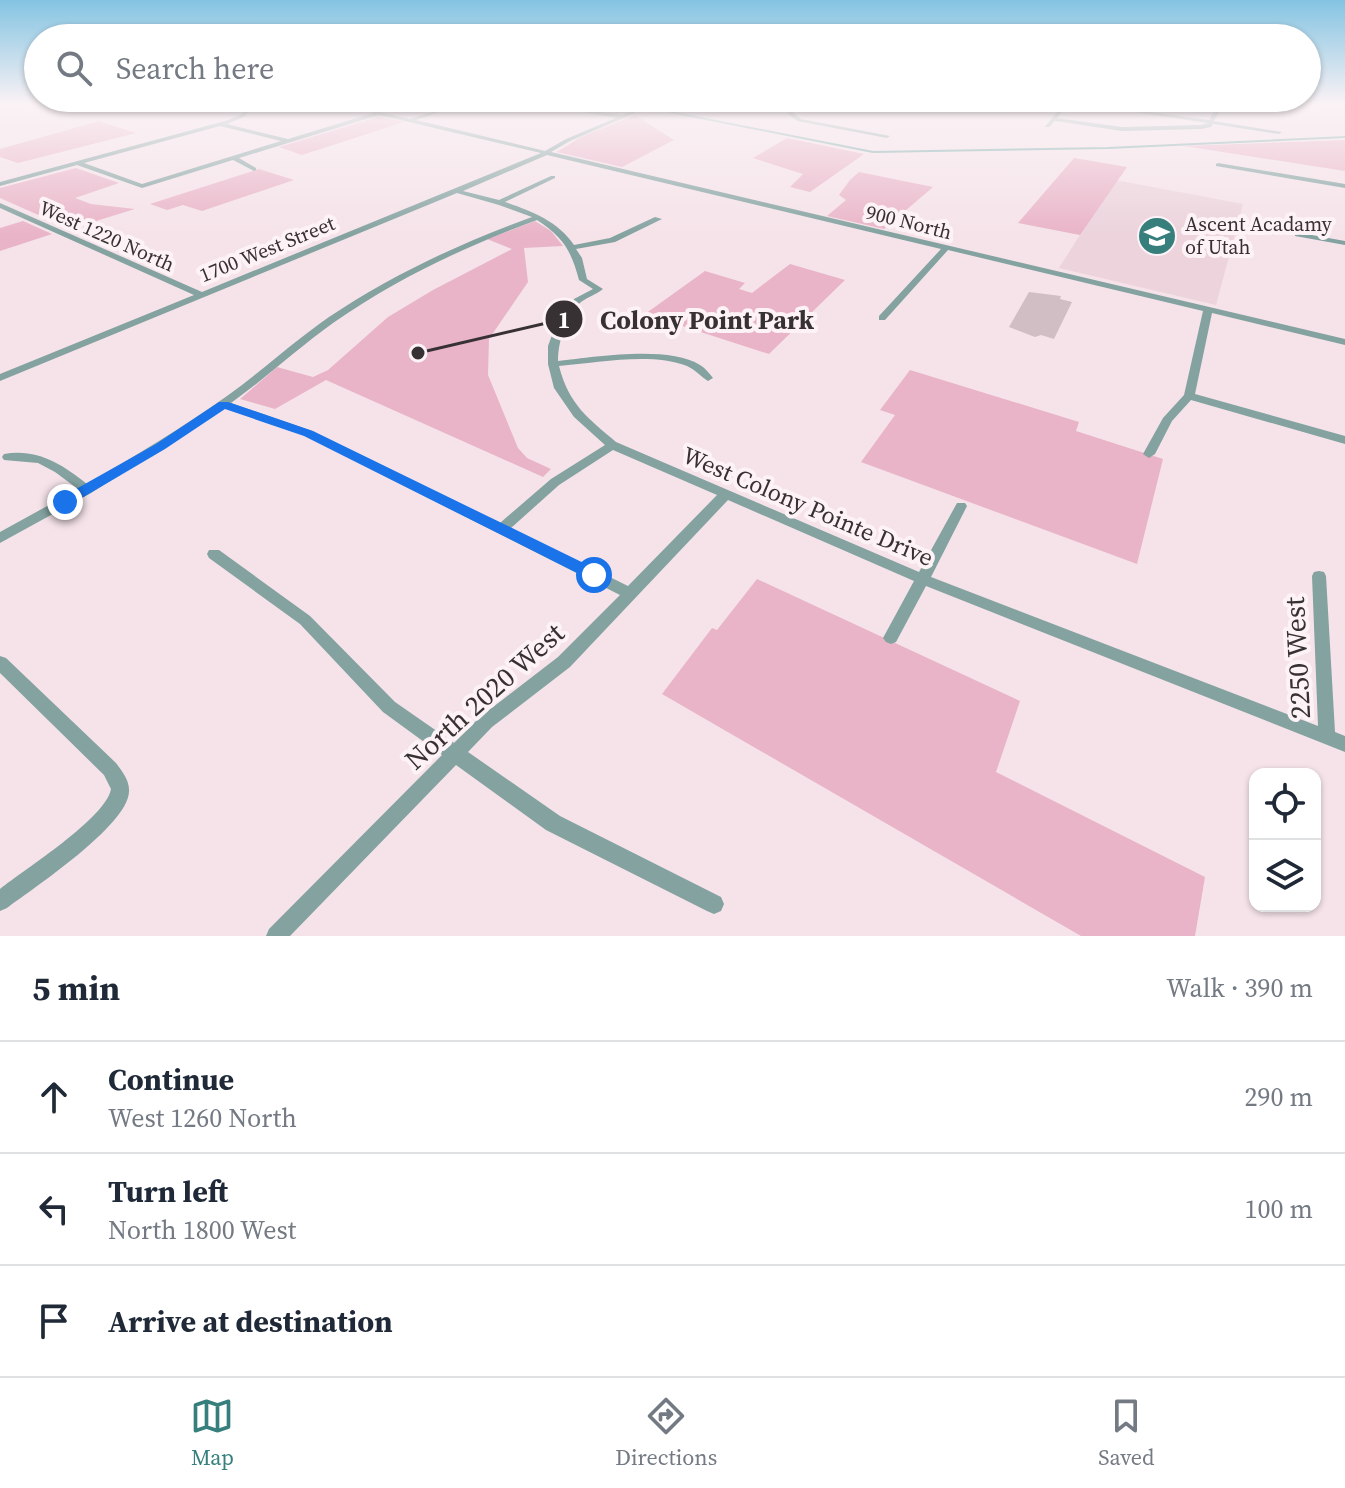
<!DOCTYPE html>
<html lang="en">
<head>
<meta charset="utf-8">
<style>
	:root { --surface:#fff; --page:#f6f6f7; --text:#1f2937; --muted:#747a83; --line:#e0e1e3; --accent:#367f7d }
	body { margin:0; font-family:"Source Serif 4",serif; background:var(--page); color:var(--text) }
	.controls { position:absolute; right:24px; bottom:24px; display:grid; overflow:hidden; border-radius:16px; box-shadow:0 2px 6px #0004 }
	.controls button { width:72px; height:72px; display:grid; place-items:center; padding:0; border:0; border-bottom:2px solid var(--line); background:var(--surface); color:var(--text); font:40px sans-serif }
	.stop { position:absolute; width:24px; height:24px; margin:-18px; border:6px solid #1a73e8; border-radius:50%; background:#fff }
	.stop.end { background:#1a73e8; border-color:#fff; box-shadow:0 2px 8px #0008 }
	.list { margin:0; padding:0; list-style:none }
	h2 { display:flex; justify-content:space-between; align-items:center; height:104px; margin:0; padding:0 32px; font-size:34px }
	h2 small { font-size:26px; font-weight:400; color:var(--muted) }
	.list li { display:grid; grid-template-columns:52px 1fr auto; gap:24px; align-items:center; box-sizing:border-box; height:112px; padding:0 32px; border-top:2px solid var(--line) }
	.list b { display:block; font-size:30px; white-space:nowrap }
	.list p { margin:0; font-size:26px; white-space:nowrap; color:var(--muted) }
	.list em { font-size:26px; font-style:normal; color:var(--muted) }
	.icon { flex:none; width:44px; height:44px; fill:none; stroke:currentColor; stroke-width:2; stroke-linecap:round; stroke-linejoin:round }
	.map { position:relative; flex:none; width:1345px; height:936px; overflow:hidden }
	.search { position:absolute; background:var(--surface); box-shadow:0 2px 6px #0004; left:24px; right:24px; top:24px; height:88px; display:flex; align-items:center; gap:20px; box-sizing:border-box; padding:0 28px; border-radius:44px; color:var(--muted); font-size:30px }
	.sheet { height:440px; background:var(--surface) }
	nav { display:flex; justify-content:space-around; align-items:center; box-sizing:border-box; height:112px; border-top:2px solid var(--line); background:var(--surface); font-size:22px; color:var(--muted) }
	nav a { display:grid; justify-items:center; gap:4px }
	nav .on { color:var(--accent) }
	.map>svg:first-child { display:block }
	.built { fill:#ecd3dc }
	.green { fill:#e9b4c7 }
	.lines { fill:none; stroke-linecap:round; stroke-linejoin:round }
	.stream { stroke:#74a8a6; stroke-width:2 }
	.building { fill:#d0bec4 }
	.street { fill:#83a2a0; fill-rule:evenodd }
	.route { fill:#1a73e8 }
	.labels { text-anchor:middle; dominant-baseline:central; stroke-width:8; stroke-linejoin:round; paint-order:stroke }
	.far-street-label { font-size:20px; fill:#383133; stroke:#fdf3f6 }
	.far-poi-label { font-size:20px; fill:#383133; stroke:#fdf3f6; text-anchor:start }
	.street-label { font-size:24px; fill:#383133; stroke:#fdf3f6 }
	.near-street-label { font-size:28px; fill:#383133; stroke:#fdf3f6 }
	.leader { fill:none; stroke:#383133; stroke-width:3 }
	.callout-dot { fill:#383133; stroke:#fdf3f6; stroke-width:3 }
	.mark-label { font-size:24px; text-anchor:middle; font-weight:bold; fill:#fff }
	.callout-label { font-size:26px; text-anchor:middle; font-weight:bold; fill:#383133; stroke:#fdf3f6; stroke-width:8; stroke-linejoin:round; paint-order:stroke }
</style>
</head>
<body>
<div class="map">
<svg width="1345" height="936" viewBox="0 0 1345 936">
	<rect width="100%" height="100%" fill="#f5e3e9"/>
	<path class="built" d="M1115 180 1243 204 1216 305 1059 268Z"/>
	<g class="green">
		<path d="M635 115 674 140 622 167 557 152 581 137Z"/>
		<path d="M378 117 404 122 302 155 279 147Z"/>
		<path d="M99 121 136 133 18 163 0 157V149Z"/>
		<path d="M787 138 864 154 810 192 790 187 803 174 753 158Z"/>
		<path d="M1345 140V171L1184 146Z"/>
		<path d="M1074 158 1127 167 1080 235 1018 223Z"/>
		<path d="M76 168 119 183 75 198 91 204 135 209 70 229 0 198V188Z"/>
		<path d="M259 169 294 180 202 211 183 205 167 210 150 204Z"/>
		<path d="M859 172 933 187 884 229 827 216 846 200 839 195 850 180Z"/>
		<path d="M23 221 52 234 0 251V228Z"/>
		<path d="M535 221 551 231 563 246 524 248 528 282 489 339 488 375 518 448 527 458 551 469 543 477 326 380 275 409 240 399 277 367 313 377 328 370 388 317 433 290 512 249 487 239Z"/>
		<path d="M790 264 845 280 769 354 645 314 705 271 745 283 739 289 752 293Z"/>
		<path d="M910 370 1079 422 1076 431 1163 459 1137 564 861 462 895 415 880 410Z"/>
		<path d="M757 579 1020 701 996 772 1205 877 1195 936H1081L662 694 712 628 717 630Z"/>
	</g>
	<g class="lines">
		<g class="stream">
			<path d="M625 104 638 106"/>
			<path d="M650 108 873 152 1108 148 1345 137"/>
		</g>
	</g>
	<path class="building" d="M1029 292 1061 296 1060 299 1072 302 1054 339 1041 335 1035 337 1009 327Z"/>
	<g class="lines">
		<g class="street">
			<path d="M250 104H256L244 117 227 124 288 139 373 113 337 104H346L410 119 457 104H465L416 120 545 151 566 139 616 118 536 104H548L622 115 649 104H656L570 141 551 152 1345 339V345L1212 313 1195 394 1345 436V444L1191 400 1172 421 1155 454 1149 458 1143 454 1163 418 1184 395 1203 311 948 250 885 320H879V316L941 249 547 155 463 191 499 200 551 176H555V178L505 202C531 211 558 221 574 245L610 238 655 217 662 219 615 242 576 249 582 258 587 279 603 289C597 294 588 297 581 302 566 315 558 342 558 361 594 357 669 345 700 365 705 368 709 373 713 378L708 381C701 377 696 370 687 366 651 352 597 363 559 366 569 405 588 418 616 442L919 572 957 503H965L967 506 931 577 1318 726 1312 576 1314 572 1319 571 1324 572 1326 576 1335 732 1345 736V752L926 586 896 642 891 644 886 642 883 638 914 581 728 500 570 667 492 727 468 752 560 816 721 897 724 904 721 911 714 914 707 911 546 830 456 765 290 936H266L269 929 442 755 383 712 300 624 209 558 207 554 209 550H219L310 616 395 702 454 743 480 717 558 657 620 595 304 435 224 408 91 493 0 543V532L78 489 55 472 38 463 4 460 2 457 4 454C37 448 62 464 87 484 135 456 182 428 227 396 262 371 293 342 329 317 392 275 460 243 532 217L499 205 457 193 0 381V374L194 295 0 208V203L202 292 541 153 379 115 239 158 256 168V170L254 171 233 160 142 188 77 165 0 186V182L225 121 240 115ZM220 126 281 141 142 184 84 163ZM537 220C563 237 571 250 579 280L593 289 574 299 555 327 548 346V364L554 388 574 417 605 445 551 479 500 523 312 431 231 403C266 378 298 348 333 323 396 279 466 246 537 220ZM613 450 717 495 628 586 511 528 559 485Z"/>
			<path d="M799 104H805L793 113 801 119 890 136 887 138 797 121 787 113Z"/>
			<path d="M833 104 872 108 880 104H887L873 112Z"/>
			<path d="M1063 104H1069L1057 118 1122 127 1201 125 1208 123 1080 104H1093L1209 120 1218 104H1224L1214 121 1282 132 1279 134 1213 124 1211 127 1201 129 1122 131 1055 121 1049 127H1045Z"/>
			<path d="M1218 163 1345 184V188L1216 166V164Z"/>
			<path d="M1295 232 1345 241V245L1295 236Z"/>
			<path d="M0 656 6 658 116 763C122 771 130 781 129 792 127 826 35 887 7 908L0 911V889C25 869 106 818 111 789L104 775 0 673Z"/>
		</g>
	</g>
	<linearGradient id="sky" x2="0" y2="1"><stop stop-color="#84c4e2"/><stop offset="0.44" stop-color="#faf2f5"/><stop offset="1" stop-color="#faf2f5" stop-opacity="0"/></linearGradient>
	<rect width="1345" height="235" fill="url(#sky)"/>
	<path class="route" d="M219 402H228L313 431 600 571 602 575 594 580 589 579 304 436 225 409 165 449 70 505H60V498L156 444Z"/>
	<defs>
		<g id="school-disc" transform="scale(2)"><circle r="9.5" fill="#367f7d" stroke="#fdf3f6"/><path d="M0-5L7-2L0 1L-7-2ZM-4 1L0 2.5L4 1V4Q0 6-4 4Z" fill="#fff"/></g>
	</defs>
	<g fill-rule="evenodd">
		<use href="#school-disc" x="1157" y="236"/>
	</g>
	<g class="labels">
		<g class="far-street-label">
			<text transform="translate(909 222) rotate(14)">900 North</text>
			<text transform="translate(107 236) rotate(24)">West 1220 North</text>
			<text transform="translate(267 249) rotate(-22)">1700 West Street</text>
		</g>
		<g class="far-poi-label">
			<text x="1185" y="224">Ascent Acadamy<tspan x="1185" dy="23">of Utah</tspan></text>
		</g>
		<g class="street-label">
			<text transform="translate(808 506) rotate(23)">West Colony Pointe Drive</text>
		</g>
		<g class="near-street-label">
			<text transform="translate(1297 658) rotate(-93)">2250 West</text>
			<text transform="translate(484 696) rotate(-42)">North 2020 West</text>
		</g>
	</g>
	<path class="leader" d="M418 353L564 319"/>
	<g class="callout-dot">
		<circle cx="418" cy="353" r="8"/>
		<circle cx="564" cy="319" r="20"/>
	</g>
	<g class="mark-label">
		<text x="564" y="328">1</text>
	</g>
	<g class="callout-label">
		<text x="707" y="329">Colony Point Park</text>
	</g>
</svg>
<div class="controls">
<button><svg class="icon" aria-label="locate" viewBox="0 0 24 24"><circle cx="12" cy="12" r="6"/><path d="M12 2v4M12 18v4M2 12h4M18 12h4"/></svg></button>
<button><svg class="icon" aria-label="layers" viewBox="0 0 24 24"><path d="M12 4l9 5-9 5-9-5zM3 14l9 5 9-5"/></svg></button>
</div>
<div class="stop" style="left:594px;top:575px"></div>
<div class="stop end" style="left:65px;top:502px"></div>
<div class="search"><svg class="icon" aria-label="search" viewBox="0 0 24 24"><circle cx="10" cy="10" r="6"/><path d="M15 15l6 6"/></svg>Search here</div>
</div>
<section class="sheet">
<h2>5 min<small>Walk · 390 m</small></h2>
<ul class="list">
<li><svg class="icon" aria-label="ahead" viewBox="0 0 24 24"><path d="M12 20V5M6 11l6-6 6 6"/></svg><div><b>Continue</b><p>West 1260 North</p></div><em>290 m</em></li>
<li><svg class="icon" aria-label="left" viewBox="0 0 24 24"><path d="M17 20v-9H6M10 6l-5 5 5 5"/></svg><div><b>Turn left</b><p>North 1800 West</p></div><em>100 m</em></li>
<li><svg class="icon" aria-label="arrive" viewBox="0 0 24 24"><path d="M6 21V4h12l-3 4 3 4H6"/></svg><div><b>Arrive at destination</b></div></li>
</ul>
</section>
<nav>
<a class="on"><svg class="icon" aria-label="map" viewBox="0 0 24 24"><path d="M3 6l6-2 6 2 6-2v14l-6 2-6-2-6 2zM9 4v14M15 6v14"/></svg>Map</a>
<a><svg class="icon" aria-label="directions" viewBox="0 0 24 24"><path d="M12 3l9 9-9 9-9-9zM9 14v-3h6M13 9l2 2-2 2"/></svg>Directions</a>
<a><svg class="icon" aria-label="saved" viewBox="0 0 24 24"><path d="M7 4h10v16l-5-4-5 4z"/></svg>Saved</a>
</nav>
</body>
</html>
